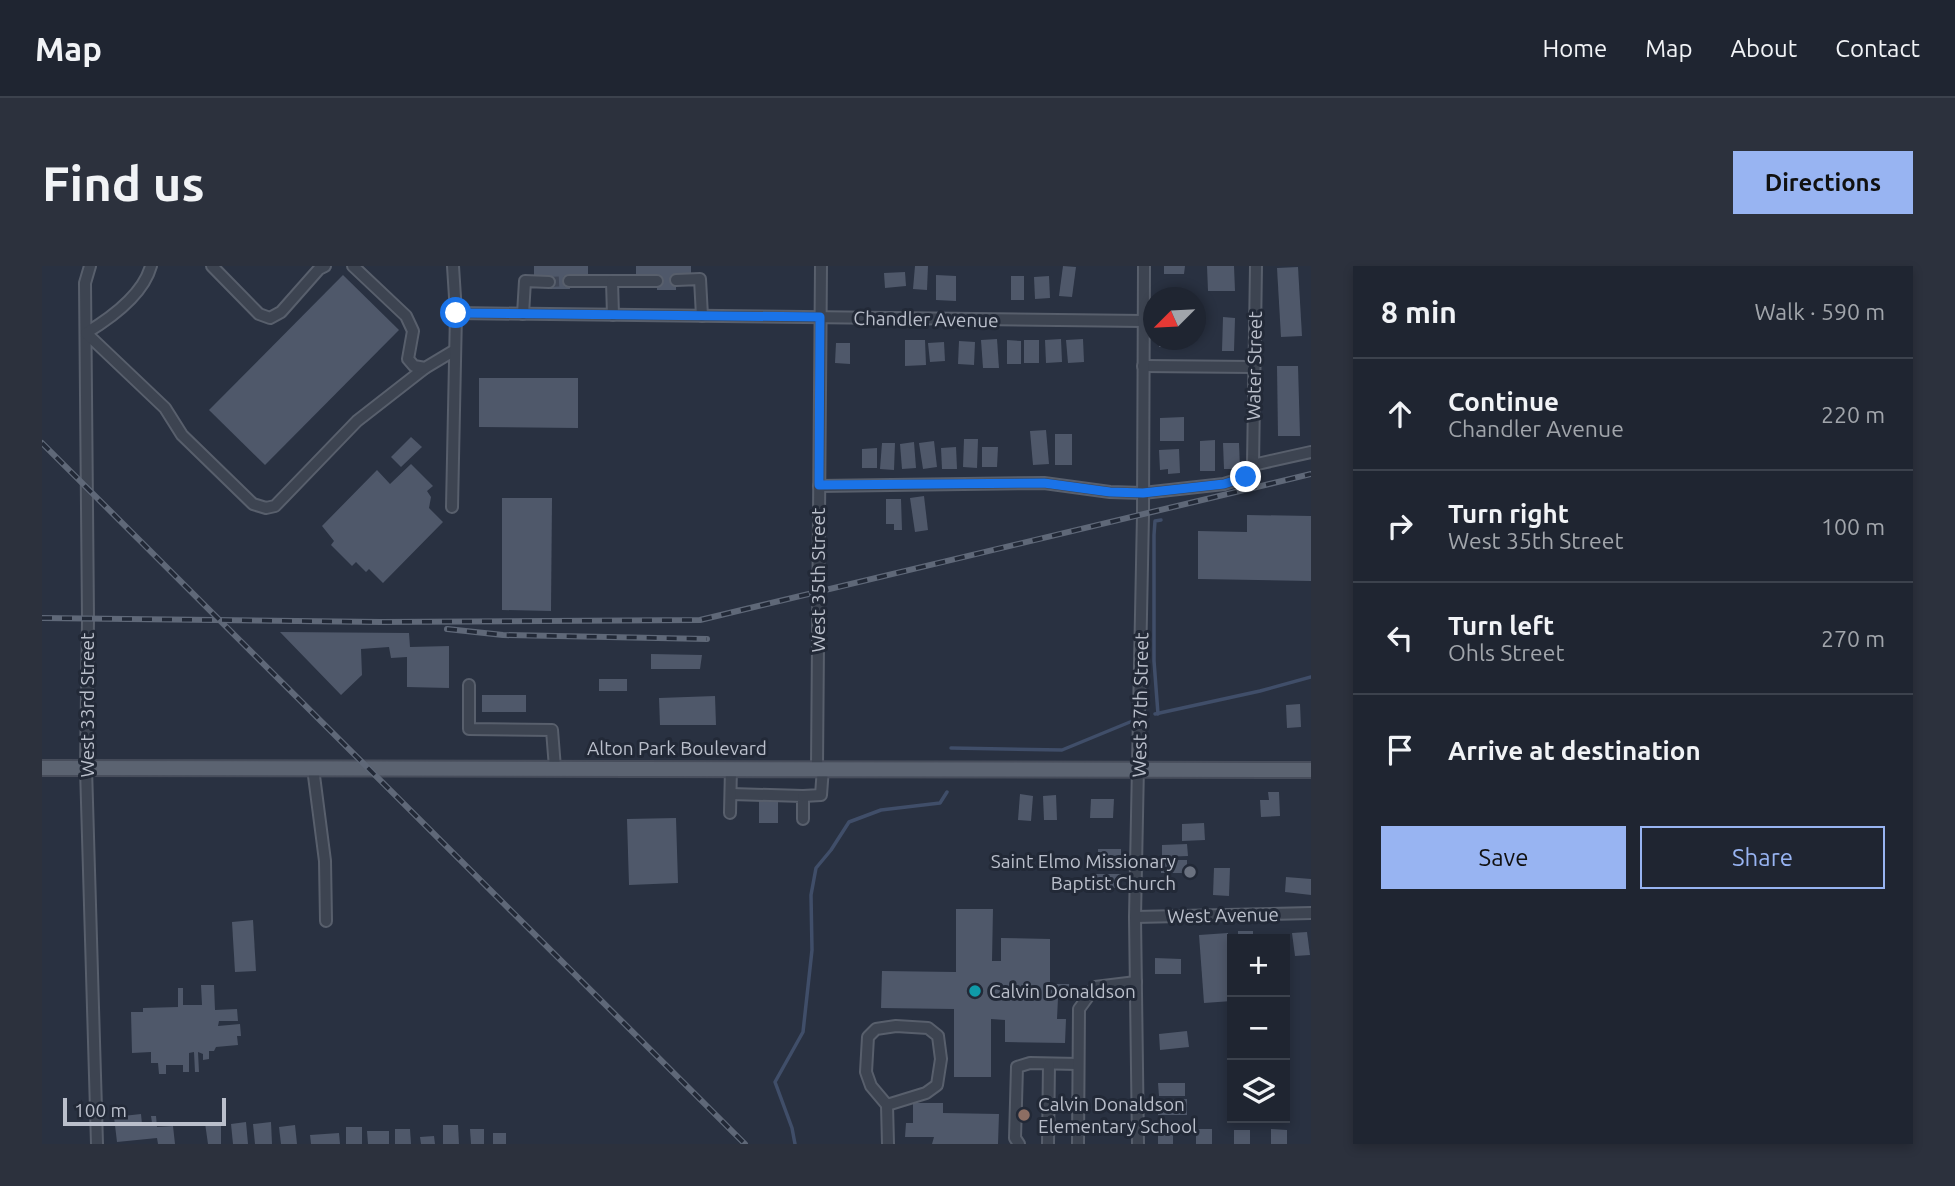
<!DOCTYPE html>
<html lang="en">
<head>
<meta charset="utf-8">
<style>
	:root { --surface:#1f2531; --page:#2c313d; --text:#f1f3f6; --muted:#a1a5ab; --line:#3c424d; --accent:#98b4f2 }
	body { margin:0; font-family:Ubuntu,sans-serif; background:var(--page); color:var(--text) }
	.controls { position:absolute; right:21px; bottom:21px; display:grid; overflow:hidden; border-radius:0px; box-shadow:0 4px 10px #0003 }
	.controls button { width:63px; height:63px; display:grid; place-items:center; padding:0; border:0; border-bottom:2px solid var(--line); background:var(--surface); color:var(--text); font:35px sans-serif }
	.compass { position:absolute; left:1101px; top:21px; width:63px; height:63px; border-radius:50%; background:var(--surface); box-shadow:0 4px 10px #0003; rotate:246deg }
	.scale { position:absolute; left:21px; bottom:18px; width:163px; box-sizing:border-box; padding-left:7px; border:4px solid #babfcb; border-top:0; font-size:19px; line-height:24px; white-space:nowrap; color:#babfcb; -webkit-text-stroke:5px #222937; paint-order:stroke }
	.stop { position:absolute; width:21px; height:21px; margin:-16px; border:5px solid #1a73e8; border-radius:50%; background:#fff }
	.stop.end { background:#1a73e8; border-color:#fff; box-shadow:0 2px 7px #0008 }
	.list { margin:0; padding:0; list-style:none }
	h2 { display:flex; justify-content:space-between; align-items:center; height:91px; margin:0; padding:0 28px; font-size:30px }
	h2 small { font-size:23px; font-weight:400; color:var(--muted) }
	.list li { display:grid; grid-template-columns:46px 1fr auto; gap:21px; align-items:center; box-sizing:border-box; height:112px; padding:0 28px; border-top:2px solid var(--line) }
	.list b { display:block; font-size:26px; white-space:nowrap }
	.list p { margin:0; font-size:23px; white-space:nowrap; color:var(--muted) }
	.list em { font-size:23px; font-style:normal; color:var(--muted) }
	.actions { display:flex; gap:14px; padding:21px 28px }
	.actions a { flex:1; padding:16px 0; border:2px solid var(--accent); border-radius:0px; text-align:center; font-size:24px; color:var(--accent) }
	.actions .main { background:var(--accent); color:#111 }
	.icon { flex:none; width:38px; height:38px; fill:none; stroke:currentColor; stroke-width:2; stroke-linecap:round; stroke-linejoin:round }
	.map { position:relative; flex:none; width:1269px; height:878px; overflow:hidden; border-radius:0px }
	header { display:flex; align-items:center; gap:42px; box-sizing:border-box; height:98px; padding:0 35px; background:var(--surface); border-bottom:2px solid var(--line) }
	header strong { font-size:33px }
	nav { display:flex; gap:38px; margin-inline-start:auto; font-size:24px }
	.intro { display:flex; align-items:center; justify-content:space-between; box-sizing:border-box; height:168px; padding:0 42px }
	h1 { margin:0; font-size:49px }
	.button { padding:18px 32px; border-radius:0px; background:var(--accent); color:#111; font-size:24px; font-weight:700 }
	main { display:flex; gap:42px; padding:0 42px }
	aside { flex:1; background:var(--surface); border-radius:0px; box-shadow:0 4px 10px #0003 }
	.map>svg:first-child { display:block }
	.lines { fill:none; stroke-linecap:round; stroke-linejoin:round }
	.stream { stroke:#404e69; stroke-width:3.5 }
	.building { fill:#4f586a }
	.minor-tunnel { stroke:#3f4656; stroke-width:10; stroke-dasharray:10 5; stroke-linecap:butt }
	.minor-casing { stroke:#585f6c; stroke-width:14 }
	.major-casing { stroke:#474d5b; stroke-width:18 }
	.minor { stroke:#3d4451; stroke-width:10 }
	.major { stroke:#5b6371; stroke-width:14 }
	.rail-casing { stroke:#5f6878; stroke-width:6 }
	.rail { stroke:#222937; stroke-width:3.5; stroke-dasharray:10; stroke-linecap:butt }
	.route { stroke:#1a73e8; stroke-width:9 }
	.worship-dot { fill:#6b7280; stroke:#222937; stroke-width:2.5 }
	.culture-dot { fill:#0f9aa8; stroke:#222937; stroke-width:2.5 }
	.education-dot { fill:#8d6e63; stroke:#222937; stroke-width:2.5 }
	.labels { text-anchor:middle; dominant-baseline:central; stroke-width:6; stroke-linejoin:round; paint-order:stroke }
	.street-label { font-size:19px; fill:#babfcb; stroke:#222937 }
	.poi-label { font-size:19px; fill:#babfcb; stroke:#222937; text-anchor:start }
</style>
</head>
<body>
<header>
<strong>Map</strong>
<nav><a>Home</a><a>Map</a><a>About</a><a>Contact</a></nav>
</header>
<div class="intro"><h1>Find us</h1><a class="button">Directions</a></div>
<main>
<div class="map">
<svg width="1269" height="878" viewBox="0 0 1269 878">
	<rect width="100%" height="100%" fill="#293141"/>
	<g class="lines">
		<g class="stream">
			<path d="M1113 448 1218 425 1269 411"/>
			<path d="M1116 448 1112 395V269L1113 255 1119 254"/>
			<path d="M909 482 1020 484 1088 456"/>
			<path d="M753 878 750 862 733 816 761 766 770 684 769 629 774 602 789 584 807 556 839 544 898 537 905 526"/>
		</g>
	</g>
	<g class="building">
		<path d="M492 0H546V9L527 10 528 23H508L507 16 492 12Z"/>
		<path d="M594 0H649V10H634V24H615V11H594Z"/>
		<path d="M873 0H886L885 24 871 23Z"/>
		<path d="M1021 0 1034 1 1030 31 1017 30Z"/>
		<path d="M1122 0H1143L1142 8H1122Z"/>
		<path d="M1165 0H1192L1193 25H1166Z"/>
		<path d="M1256 1 1260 70 1239 71 1235 2Z"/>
		<path d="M863 6 864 20 843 22 842 7Z"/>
		<path d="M301 9 357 64 223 199 167 144Z"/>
		<path d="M894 9 914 10V35L894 34Z"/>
		<rect x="969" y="10" width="13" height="24"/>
		<path d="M1007 10 1008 32 993 33 992 11Z"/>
		<path d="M1144 23 1145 32H1121V24Z"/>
		<path d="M1181 51 1193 52 1192 85H1180Z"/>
		<path d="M955 73 957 102H941L939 74Z"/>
		<path d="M1019 73 1020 96 1004 97 1003 74Z"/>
		<path d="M1041 73 1042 96 1026 97 1024 74Z"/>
		<path d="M863 74H883L884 99 863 100Z"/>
		<path d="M965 74 979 75V98H965Z"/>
		<rect x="982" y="74" width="15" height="23"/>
		<rect x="1117" y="74" width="28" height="7"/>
		<path d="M917 75 933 76 932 99 916 98Z"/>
		<path d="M902 76 903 95 888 96 886 77Z"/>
		<path d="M794 77H808V98L793 97Z"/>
		<path d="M1235 100H1256L1258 170H1236Z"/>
		<path d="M437 112H536V162L437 161Z"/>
		<path d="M1142 151V175H1118V152Z"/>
		<path d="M1004 164 1007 198 991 199 988 165Z"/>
		<rect x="1013" y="168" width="17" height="31"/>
		<path d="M369 171 380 181 359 201 349 191Z"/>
		<path d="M922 173H936L935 202 921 201Z"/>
		<path d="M1173 174V205H1158V175Z"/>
		<path d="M892 175 895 201 881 203 877 177Z"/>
		<path d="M872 176 874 202 860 203 858 178Z"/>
		<path d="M840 177H853L852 204 838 203Z"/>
		<path d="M1181 177H1197L1198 203H1182Z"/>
		<path d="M914 181 915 203H900L899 182Z"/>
		<path d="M940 181H956L955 201H940Z"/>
		<path d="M835 182V202H820V183Z"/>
		<path d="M1137 183 1138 207 1126 208V203L1118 204 1117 184Z"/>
		<path d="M369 198 391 220 385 225 389 231 387 242 401 256 341 317 327 303 324 306 314 296 310 300 289 279 292 275 280 260 335 204 348 218Z"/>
		<path d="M882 230 886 264 873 266 868 232Z"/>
		<path d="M460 232H510L509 345 460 344Z"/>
		<path d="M844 233H859L860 264H852V258H844Z"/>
		<path d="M1205 249 1269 250V315L1156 313V265L1205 266Z"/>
		<path d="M238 366 367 367 368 381 407 380V422L365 421V391L349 392 347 381 319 383 320 409 299 429Z"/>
		<path d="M609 388 660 389 658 403H609Z"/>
		<rect x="557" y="413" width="28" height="12"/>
		<rect x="440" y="429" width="44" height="17"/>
		<path d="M673 430 674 459H618L617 432Z"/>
		<path d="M1258 438 1259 461 1245 462 1244 439Z"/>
		<path d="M1226 526H1237L1238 550 1219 551 1218 534H1227Z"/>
		<path d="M978 528 991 530 989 555 976 554Z"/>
		<path d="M1014 529 1015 554H1002L1001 530Z"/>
		<path d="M1049 533H1072L1071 552H1048Z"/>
		<rect x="717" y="534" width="19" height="23"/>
		<path d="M634 552 636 617 587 619 585 553Z"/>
		<path d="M1162 557 1163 574 1140 575V558Z"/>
		<path d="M1145 578 1146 590 1120 591V579Z"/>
		<rect x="1056" y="583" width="23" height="15"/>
		<rect x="1119" y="594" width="26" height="13"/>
		<path d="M1172 602H1188L1187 630 1171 629Z"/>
		<rect x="1053" y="608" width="26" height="14"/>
		<path d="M1244 611 1269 613V629L1243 626Z"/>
		<path d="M914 643H951L950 695H959V672L1008 673V718H1027V732H1016L1015 753H1024L1023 777 963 776V754L949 753V811H912V743L839 742 840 705 914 706Z"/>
		<path d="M211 654 214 705 193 706 190 656Z"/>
		<rect x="1196" y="665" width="15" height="8"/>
		<path d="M1265 666 1268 689 1253 690 1250 667Z"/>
		<path d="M1186 667 1190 735 1162 737 1157 669Z"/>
		<path d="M1113 692 1139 693V708H1113Z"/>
		<path d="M159 719H172L173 744 195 743 196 755H177L176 760 198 758 199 770H195L196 779 174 781 172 785H167V793L161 794V788L156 786 157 806H153L152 786 147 787V806H141V799H124V808H117L116 797H109V786L90 787 89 746H101V742L136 741V722H141V739H160Z"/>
		<path d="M1145 765 1147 781 1118 784 1117 768Z"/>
		<path d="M1116 817H1143V830H1117Z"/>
		<path d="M1145 833V849H1116V834Z"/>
		<path d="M871 837H901V847L957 848 956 878H890L892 871H863L864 857H871Z"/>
		<path d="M99 848 100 858 110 857 109 850H114L115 861 131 860 133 878H116L115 872 75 876 72 851Z"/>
		<path d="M204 856 206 878H191L189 858Z"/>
		<path d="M229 856 230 878H213L211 858Z"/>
		<path d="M163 857H179V878H166Z"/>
		<path d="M253 859 255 878H239L237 861Z"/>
		<path d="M401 859H416L417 878H401Z"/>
		<rect x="304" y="861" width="16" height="17"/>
		<path d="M353 863H368L369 878H353Z"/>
		<path d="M428 863H442V878H429Z"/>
		<rect x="1154" y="863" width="16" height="15"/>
		<path d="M1229 863 1245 864V878H1229Z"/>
		<rect x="1192" y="864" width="16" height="14"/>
		<path d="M325 865H347V878H326Z"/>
		<rect x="1116" y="865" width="15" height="13"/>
		<path d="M297 867 298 878H269L268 869Z"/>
		<rect x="451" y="867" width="13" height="11"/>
		<path d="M392 870 393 878H379L378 871Z"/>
	</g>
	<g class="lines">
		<path class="minor-tunnel" d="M507 16 527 15"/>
		<g class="minor-casing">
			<g id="minor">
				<path d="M48 0 43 17 46 353 44 502 55 878"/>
				<path d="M109 0C101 29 69 52 44 67L123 142 140 169 211 238 224 242 233 240 315 155 383 102"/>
				<path d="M170 0 217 48 228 52 239 46 277 3 283 0"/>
				<path d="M311 0 364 50 371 65 366 93 372 100 383 102 413 84"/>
				<path d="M634 14 658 13 660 50"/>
				<path d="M527 15H570"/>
				<path d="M414 47 1101 55"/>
				<path d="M481 48 483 15 507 16"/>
				<path d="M571 49 570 15H615"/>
				<path d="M1101 100 1211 101"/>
				<path d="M1211 199 1269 186"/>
				<path d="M777 220 1002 217 1068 226 1101 227 1182 218 1204 211 1211 199 1214 0"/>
				<path d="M410 241 414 47 411 0"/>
				<path d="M427 419V463L510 464 513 502"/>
				<path d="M775 501 779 0"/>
				<path d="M271 502 283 595 284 655"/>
				<path d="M689 528 761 530V553"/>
				<path d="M761 530 779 529 781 502"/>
				<path d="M688 547 689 502"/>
				<path d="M1093 651 1269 647"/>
				<path d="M845 839 884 827 895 819 899 793 896 770 886 762 854 760 834 763 826 771 824 806 829 820 845 839 846 878"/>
				<path d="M977 878 973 872 975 801 988 797 1036 798"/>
				<path d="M1006 878 1007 798"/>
				<path d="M1036 878 1037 743 1053 721 1094 716"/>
				<path d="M1096 878 1093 651 1101 248 1102 0"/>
			</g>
		</g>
		<g class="major-casing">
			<path id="major" d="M0 502 1269 504"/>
		</g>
		<use href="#minor" class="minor"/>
		<use href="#major" class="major"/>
		<g class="rail-casing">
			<g id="rail">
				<path d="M0 177 703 878"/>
				<path d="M0 352 339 356 658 354 1269 208"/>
				<path d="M405 363 461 369 665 373"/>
			</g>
		</g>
		<use href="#rail" class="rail"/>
	</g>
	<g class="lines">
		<path class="route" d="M414 47 778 51 777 219 1002 217 1068 226 1101 227 1182 218 1204 211"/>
	</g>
	<circle class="worship-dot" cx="1148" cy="606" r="7"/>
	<circle class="culture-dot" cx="933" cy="725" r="7"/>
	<circle class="education-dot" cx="982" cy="849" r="7"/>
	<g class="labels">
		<g class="street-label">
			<text transform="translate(884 53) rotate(1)">Chandler Avenue</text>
			<text transform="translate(1212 100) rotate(-89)">Water Street</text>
			<text transform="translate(776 314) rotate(-90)">West 35th Street</text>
			<text transform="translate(45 439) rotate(-90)">West 33rd Street</text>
			<text transform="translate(1098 439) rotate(-89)">West 37th Street</text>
			<text x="635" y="482">Alton Park Boulevard</text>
			<text transform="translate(1181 649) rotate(-1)">West Avenue</text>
		</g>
		<g class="poi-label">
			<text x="1134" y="595" text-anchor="end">Saint Elmo Missionary<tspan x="1134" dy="22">Baptist Church</tspan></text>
			<text x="947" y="725">Calvin Donaldson</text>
			<text x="996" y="838">Calvin Donaldson<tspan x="996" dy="22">Elementary School</tspan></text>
		</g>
	</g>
</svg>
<div class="controls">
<button>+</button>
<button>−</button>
<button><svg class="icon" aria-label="layers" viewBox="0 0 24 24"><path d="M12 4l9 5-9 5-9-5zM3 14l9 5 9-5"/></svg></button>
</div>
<svg class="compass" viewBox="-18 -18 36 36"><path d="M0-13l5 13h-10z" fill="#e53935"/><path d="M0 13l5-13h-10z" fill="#a1a5ab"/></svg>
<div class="scale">100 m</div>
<div class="stop" style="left:414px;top:47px"></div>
<div class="stop end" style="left:1204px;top:211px"></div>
</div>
<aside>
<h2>8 min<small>Walk · 590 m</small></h2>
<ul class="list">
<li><svg class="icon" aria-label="ahead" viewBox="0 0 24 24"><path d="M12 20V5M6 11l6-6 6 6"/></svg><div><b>Continue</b><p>Chandler Avenue</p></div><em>220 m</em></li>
<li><svg class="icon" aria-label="right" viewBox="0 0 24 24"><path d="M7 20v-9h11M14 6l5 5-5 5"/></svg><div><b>Turn right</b><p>West 35th Street</p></div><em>100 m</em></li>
<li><svg class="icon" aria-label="left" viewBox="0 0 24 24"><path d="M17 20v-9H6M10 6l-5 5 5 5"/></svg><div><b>Turn left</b><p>Ohls Street</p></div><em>270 m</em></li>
<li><svg class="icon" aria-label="arrive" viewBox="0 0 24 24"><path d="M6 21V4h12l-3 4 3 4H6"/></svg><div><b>Arrive at destination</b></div></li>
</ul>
<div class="actions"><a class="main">Save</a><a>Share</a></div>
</aside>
</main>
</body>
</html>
